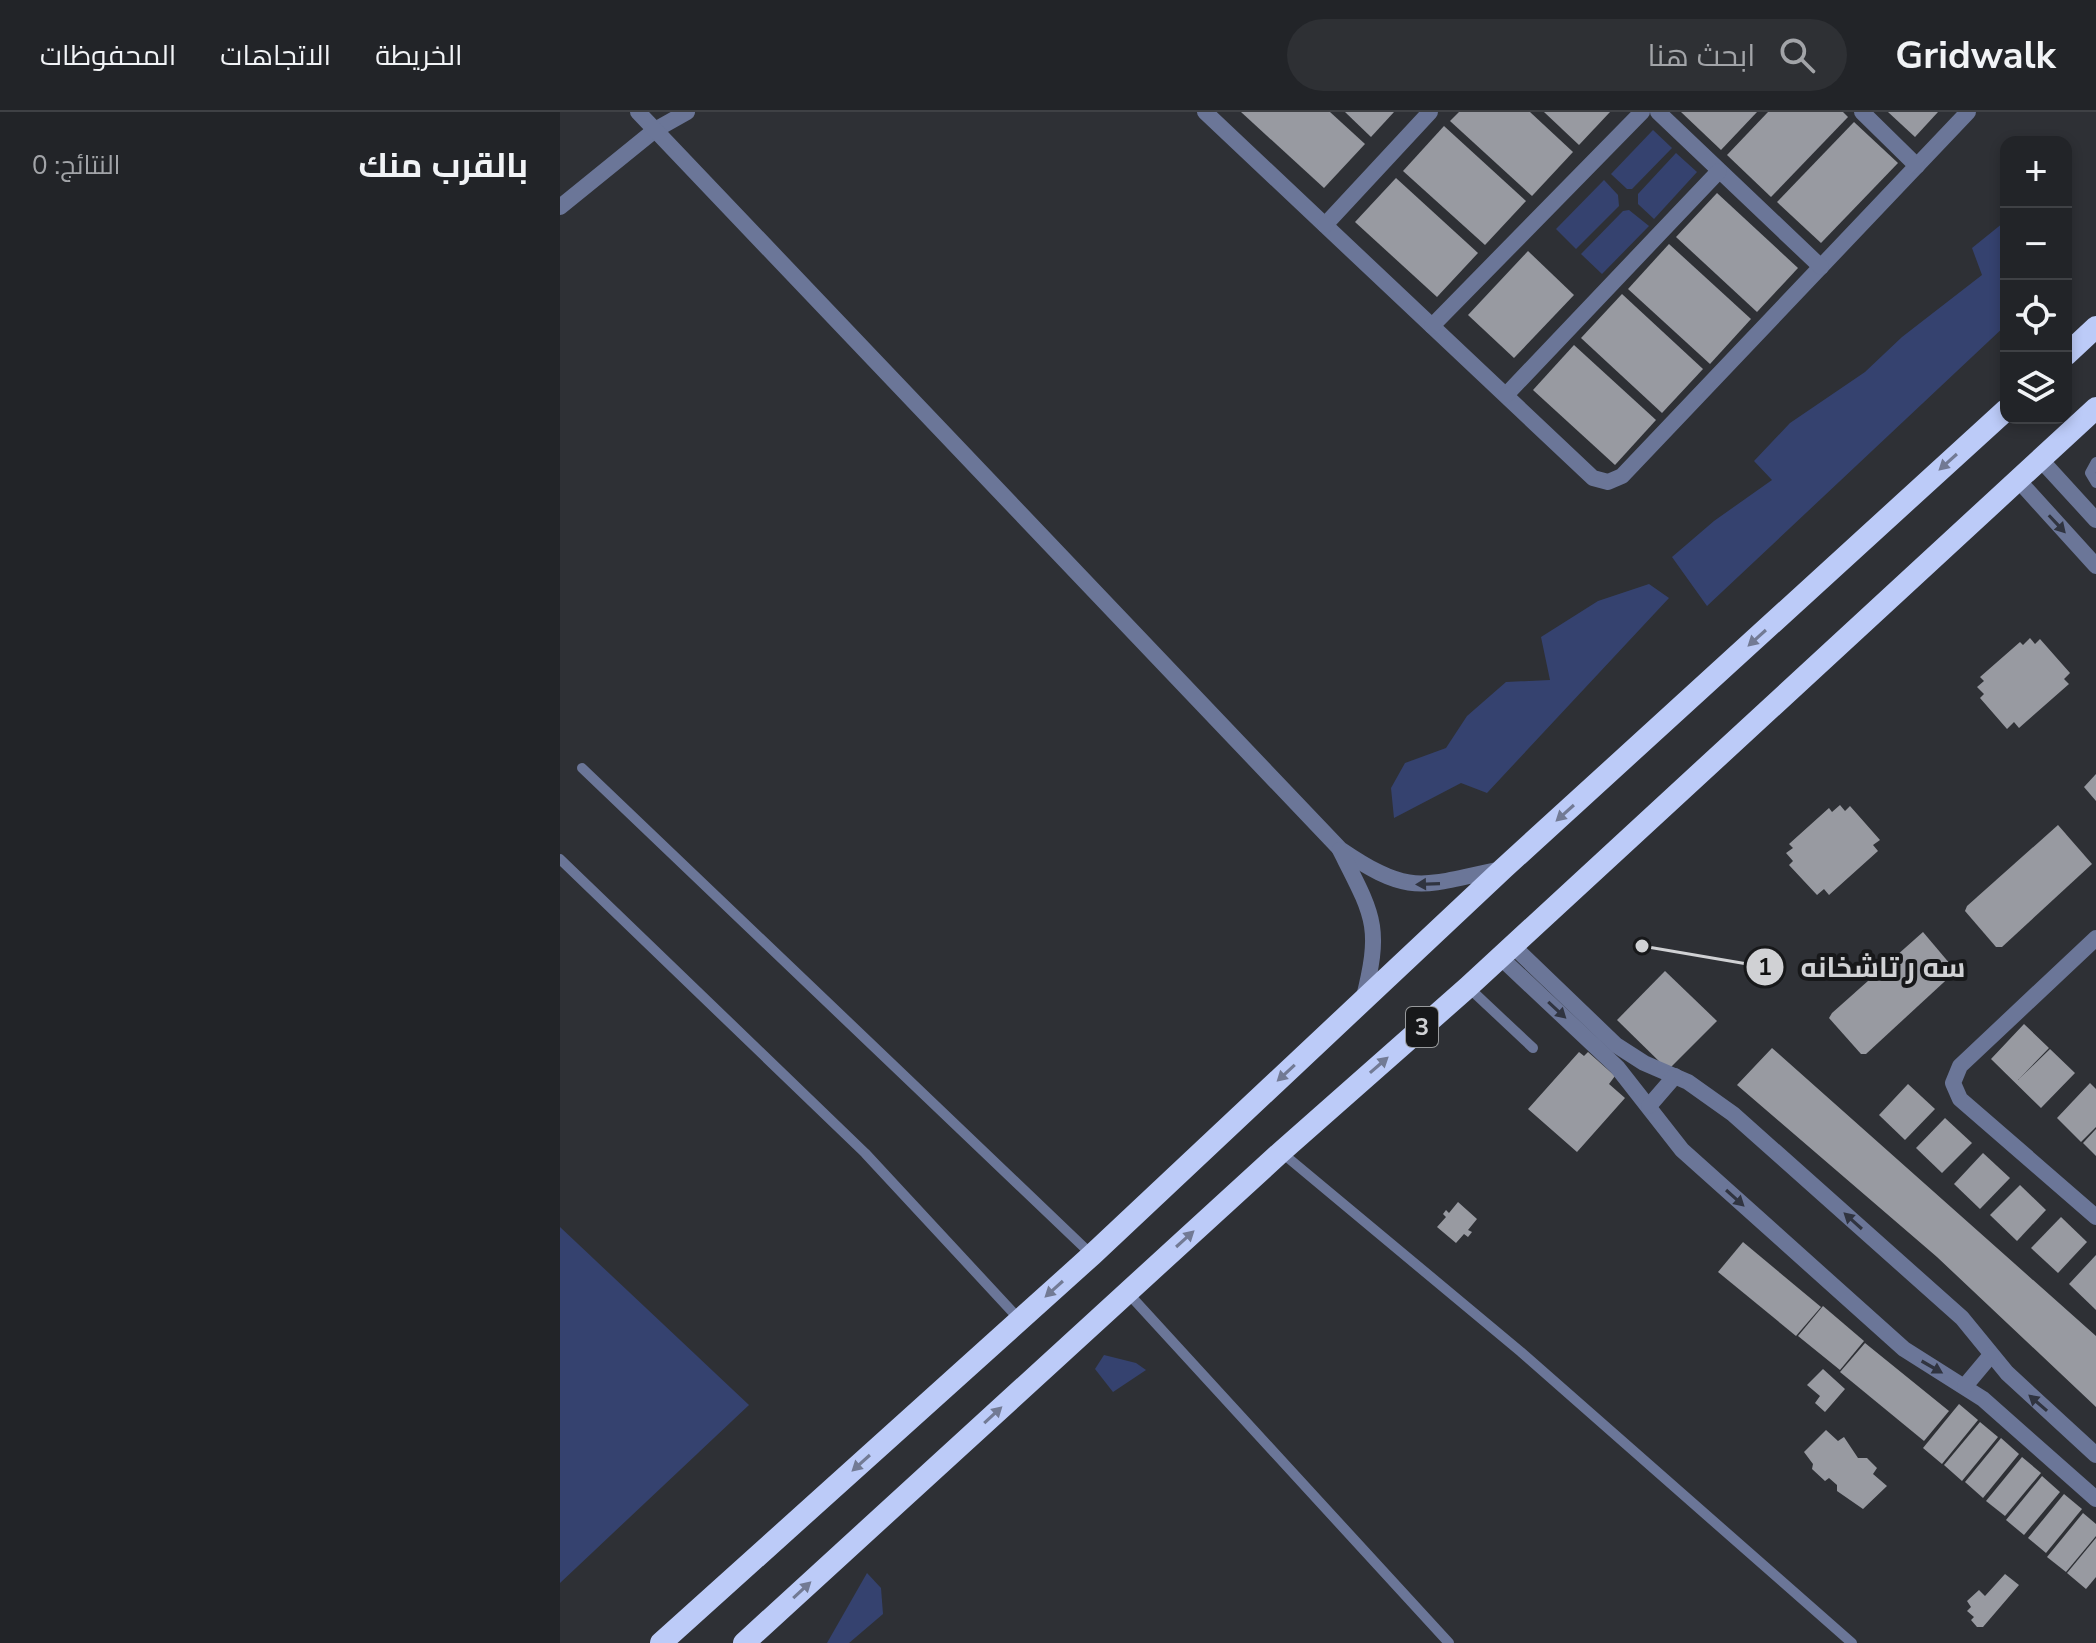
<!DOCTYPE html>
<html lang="ar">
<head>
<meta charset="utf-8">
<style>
	:root { --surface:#222428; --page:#2e3034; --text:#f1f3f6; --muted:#a2a4a8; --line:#3f4145 }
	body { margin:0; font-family:"Nunito Sans",Cairo,sans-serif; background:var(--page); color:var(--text); direction:rtl }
	.controls { position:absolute; right:24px; top:24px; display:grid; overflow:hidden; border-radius:16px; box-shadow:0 4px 12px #0003 }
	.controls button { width:72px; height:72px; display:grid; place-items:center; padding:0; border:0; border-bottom:2px solid var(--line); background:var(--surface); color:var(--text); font:40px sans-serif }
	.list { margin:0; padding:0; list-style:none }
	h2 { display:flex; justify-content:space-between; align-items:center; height:104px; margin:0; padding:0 32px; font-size:34px }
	h2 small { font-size:26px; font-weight:400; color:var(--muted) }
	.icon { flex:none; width:44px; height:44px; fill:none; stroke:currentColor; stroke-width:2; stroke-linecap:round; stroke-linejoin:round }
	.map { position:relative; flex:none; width:1536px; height:1531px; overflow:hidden; direction:ltr }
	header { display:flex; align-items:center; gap:48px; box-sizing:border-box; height:112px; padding:0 40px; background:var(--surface); border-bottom:2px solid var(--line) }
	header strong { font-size:38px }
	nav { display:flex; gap:44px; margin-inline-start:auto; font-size:28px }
	.search { width:560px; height:72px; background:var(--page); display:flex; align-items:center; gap:20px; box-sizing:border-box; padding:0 28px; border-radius:44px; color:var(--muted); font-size:30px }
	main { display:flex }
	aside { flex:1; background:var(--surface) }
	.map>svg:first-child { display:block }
	.green { fill:#35426f }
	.building { fill:#989aa1 }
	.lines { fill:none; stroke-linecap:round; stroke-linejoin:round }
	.service { stroke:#6b7698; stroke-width:10 }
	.minor { stroke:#6b7698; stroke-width:16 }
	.tertiary { stroke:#6b7698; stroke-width:16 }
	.trunk { stroke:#bccbf8; stroke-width:22 }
	.oneway { fill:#727a94 }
	.oneway2 { fill:#303440 }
	.labels { text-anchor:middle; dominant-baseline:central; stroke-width:8; stroke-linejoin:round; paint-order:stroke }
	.shield { fill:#17181a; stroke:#989a9c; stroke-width:2 }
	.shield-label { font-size:24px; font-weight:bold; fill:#d0d1d4 }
	.leader { fill:none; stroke:#d0d1d4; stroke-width:3 }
	.callout-dot { fill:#d0d1d4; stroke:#17181a; stroke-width:3 }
	.mark-label { font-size:24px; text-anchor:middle; font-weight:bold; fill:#111 }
	.callout-label { font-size:28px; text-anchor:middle; font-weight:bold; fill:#d0d1d4; stroke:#17181a; stroke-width:8; stroke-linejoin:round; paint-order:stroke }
</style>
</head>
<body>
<header>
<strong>Gridwalk</strong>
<div class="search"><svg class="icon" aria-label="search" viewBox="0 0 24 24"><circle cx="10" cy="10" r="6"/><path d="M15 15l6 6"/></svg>ابحث هنا</div>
<nav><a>الخريطة</a><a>الاتجاهات</a><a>المحفوظات</a></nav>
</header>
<main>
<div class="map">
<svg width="1536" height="1531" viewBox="0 0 1536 1531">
	<rect width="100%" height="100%" fill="#2e3035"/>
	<g class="green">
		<path d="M1093 18 1112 36 1072 77H1067L1051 62Z"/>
		<path d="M1116 41 1137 60 1094 107 1078 92V82Z"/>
		<path d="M1044 68 1058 83 1059 94 1016 137 996 117Z"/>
		<path d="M1069 98 1089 114 1042 162 1021 142 1063 99Z"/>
		<path d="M1443 111 1446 213 1147 494 1112 445 1154 409 1212 368 1194 349 1230 311 1305 260 1342 225 1422 163 1412 136Z"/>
		<path d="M1089 472 1109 486 927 681 901 671 834 706 831 676 845 651 886 636 907 604 946 570 990 568 981 525 1038 489Z"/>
		<path d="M0 1115 189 1293 0 1471Z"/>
		<path d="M544 1243 576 1251 586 1258 553 1280 535 1257Z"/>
		<path d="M307 1461 321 1476 323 1502 289 1531H267Z"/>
	</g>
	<g class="building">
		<path d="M681 0H770L805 32 764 76Z"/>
		<path d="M785 0H834L811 25Z"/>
		<path d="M899 0H970L1013 40 972 84 890 9Z"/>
		<path d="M984 0H1050L1019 33Z"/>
		<path d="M1121 0H1197L1161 38Z"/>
		<path d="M1208 0H1283L1288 5 1211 85 1167 43Z"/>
		<path d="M1328 0H1378L1355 25Z"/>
		<path d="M1294 10 1338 51 1261 131 1217 90Z"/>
		<path d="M884 14 966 89 925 133 843 59Z"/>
		<path d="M836 66 918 141 877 185 795 110Z"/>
		<path d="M1157 81 1238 156 1197 200 1116 125Z"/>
		<path d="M1109 132 1191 207 1150 252 1068 177Z"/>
		<path d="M968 139 1014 183 954 246 908 203Z"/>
		<path d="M1062 182 1143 257 1102 301 1021 226Z"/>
		<path d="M1014 233 1096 308 1055 353 973 278Z"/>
		<path d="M1470 526 1475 532 1480 527 1510 561 1504 567 1509 572 1459 616 1454 610 1447 617 1420 586 1424 582 1417 575 1424 569 1420 565 1460 530 1463 533Z"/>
		<path d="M1536 662V689L1524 675Z"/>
		<path d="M1280 693 1285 699 1290 694 1320 728 1313 733 1318 739 1269 783 1264 777 1257 783 1229 753 1233 749 1226 741 1233 736 1229 732 1269 696 1272 700Z"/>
		<path d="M1498 713 1532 752 1442 835H1436L1405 799 1407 794Z"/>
		<path d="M1363 820 1396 859 1306 942H1301L1269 906 1272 901Z"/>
		<path d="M1105 859 1157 909 1108 958 1057 908Z"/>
		<path d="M1464 912 1489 936 1458 968 1490 937 1515 961 1481 996 1431 947Z"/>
		<path d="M1212 936 1536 1224V1295L1377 1145 1177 973Z"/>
		<path d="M1019 940 1024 944 1028 940 1055 964 1049 972 1065 986 1017 1040 968 997Z"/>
		<path d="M1530 971 1536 977V1015L1521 1030 1497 1006Z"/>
		<path d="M1348 972 1375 997 1345 1028 1319 1003Z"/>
		<path d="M1385 1006 1412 1031 1382 1061 1356 1036Z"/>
		<path d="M1536 1017V1044L1523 1031Z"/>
		<path d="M1423 1041 1450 1066 1420 1097 1394 1072Z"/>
		<path d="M1460 1073 1486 1098 1457 1129 1430 1103Z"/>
		<path d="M898 1090 917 1107 908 1118 912 1120 908 1125 904 1122 896 1131 877 1115 886 1105 883 1102 886 1098 889 1101Z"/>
		<path d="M1501 1105 1527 1130 1498 1161 1471 1136Z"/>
		<path d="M1183 1130 1261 1195 1236 1224 1158 1160Z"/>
		<path d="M1536 1143V1198L1509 1172Z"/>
		<path d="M1263 1194 1304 1229 1280 1258 1238 1224Z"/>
		<path d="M1305 1231 1389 1299 1364 1329 1280 1260Z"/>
		<path d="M1263 1257 1285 1277 1265 1300 1255 1291 1260 1284 1247 1273Z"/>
		<path d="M1399 1292 1418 1308 1382 1352 1363 1336Z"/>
		<path d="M1420 1310 1438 1325 1402 1369 1384 1353Z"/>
		<path d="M1266 1318 1278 1329 1284 1325 1298 1346H1307L1317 1356 1313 1362 1327 1374 1303 1397 1277 1379V1373L1269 1366 1265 1369 1252 1357 1253 1352 1244 1340Z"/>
		<path d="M1441 1326 1459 1342 1423 1386 1405 1370Z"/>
		<path d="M1462 1345 1481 1361 1445 1404 1426 1389Z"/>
		<path d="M1482 1364 1500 1380 1464 1423 1446 1408Z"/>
		<path d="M1504 1382 1522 1397 1486 1441 1468 1426Z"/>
		<path d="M1523 1401 1536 1412V1424L1506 1460 1487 1445Z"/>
		<path d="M1536 1426V1465L1526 1477 1507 1461Z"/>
		<path d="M1445 1462 1459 1473 1423 1515H1417L1411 1508 1414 1505 1407 1499 1411 1495 1407 1489 1419 1478 1425 1484Z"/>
	</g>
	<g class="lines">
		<g class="service">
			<path d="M1536 350 1530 361 1536 371"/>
			<path d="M22 656 532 1143"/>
			<path d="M0 747 305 1041 460 1208"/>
			<path d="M908 875 973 936"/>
			<path d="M721 1040 961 1240 1292 1531"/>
			<path d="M567 1180 889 1531"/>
		</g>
		<g class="minor">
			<path d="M645 0 1033 366 1048 370 1062 364 1408 0"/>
			<path d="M1098 0 1261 155"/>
			<path d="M1302 0 1357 54"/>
			<path d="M0 95 95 18 127 0"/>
			<path d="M765 113 870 0"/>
			<path d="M872 214 1082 0"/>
			<path d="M946 283 1159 59"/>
			<path d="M1481 348 1536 408"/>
			<path d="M1459 369 1536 454"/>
			<path d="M1536 826 1400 954 1393 971 1400 987 1536 1105"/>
		</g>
		<g class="tertiary">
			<path d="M78 0 780 737C852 786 862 773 942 757"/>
			<path d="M780 738C814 805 822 814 803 889"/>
			<path d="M952 833 1056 933 1084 951 1128 970 1173 1002 1402 1206 1447 1261 1536 1343"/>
			<path d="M940 845 1057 955 1122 1038 1344 1237 1423 1287 1536 1387"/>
			<path d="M1089 994 1115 964"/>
			<path d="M1405 1274 1431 1243"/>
		</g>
		<g class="trunk">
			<path d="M1506 243 1536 215"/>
			<path d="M101 1531 532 1143 944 756 1446 298"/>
			<path d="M184 1531 721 1040 908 875 1536 296"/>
		</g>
	</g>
	<defs><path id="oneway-solid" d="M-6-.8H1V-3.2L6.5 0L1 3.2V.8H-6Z" transform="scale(2)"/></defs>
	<g class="oneway">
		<use href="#oneway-solid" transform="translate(1388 350) rotate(138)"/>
		<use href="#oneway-solid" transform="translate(1197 526) rotate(138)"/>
		<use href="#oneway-solid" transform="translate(1005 701) rotate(138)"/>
		<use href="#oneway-solid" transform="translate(819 953) rotate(-41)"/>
		<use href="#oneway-solid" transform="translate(726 961) rotate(137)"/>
		<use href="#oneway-solid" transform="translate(625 1127) rotate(-42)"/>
		<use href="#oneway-solid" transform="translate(494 1177) rotate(138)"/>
		<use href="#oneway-solid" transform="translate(433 1303) rotate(-43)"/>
		<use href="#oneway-solid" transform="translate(301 1351) rotate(138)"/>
		<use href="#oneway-solid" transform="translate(242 1478) rotate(-43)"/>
	</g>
	<g class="oneway2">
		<use href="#oneway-solid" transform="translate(1497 412) rotate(47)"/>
		<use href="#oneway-solid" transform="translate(868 772) rotate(178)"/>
		<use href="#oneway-solid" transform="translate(997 898) rotate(43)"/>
		<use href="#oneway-solid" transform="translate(1175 1086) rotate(42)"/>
		<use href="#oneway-solid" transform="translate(1293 1109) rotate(-138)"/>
		<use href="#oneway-solid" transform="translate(1372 1255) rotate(30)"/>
		<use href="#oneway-solid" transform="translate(1478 1291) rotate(-139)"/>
	</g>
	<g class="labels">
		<rect class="shield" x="846" y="895" width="32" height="40" rx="6"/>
		<g class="shield-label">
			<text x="862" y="915">3</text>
		</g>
	</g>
	<path class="leader" d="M1082 834L1205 855"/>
	<g class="callout-dot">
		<circle cx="1082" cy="834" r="8"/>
		<circle cx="1205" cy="855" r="20"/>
	</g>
	<g class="mark-label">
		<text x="1205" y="863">1</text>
	</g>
	<g class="callout-label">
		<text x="1323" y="865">سه ر تاشخانه</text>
	</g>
</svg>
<div class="controls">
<button>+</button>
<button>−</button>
<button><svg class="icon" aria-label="locate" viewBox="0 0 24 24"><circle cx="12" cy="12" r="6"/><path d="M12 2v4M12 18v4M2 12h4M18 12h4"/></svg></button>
<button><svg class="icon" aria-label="layers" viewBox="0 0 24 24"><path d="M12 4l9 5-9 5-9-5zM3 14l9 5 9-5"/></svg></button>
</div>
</div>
<aside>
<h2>بالقرب منك<small>النتائج: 0</small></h2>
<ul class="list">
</ul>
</aside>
</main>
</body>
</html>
